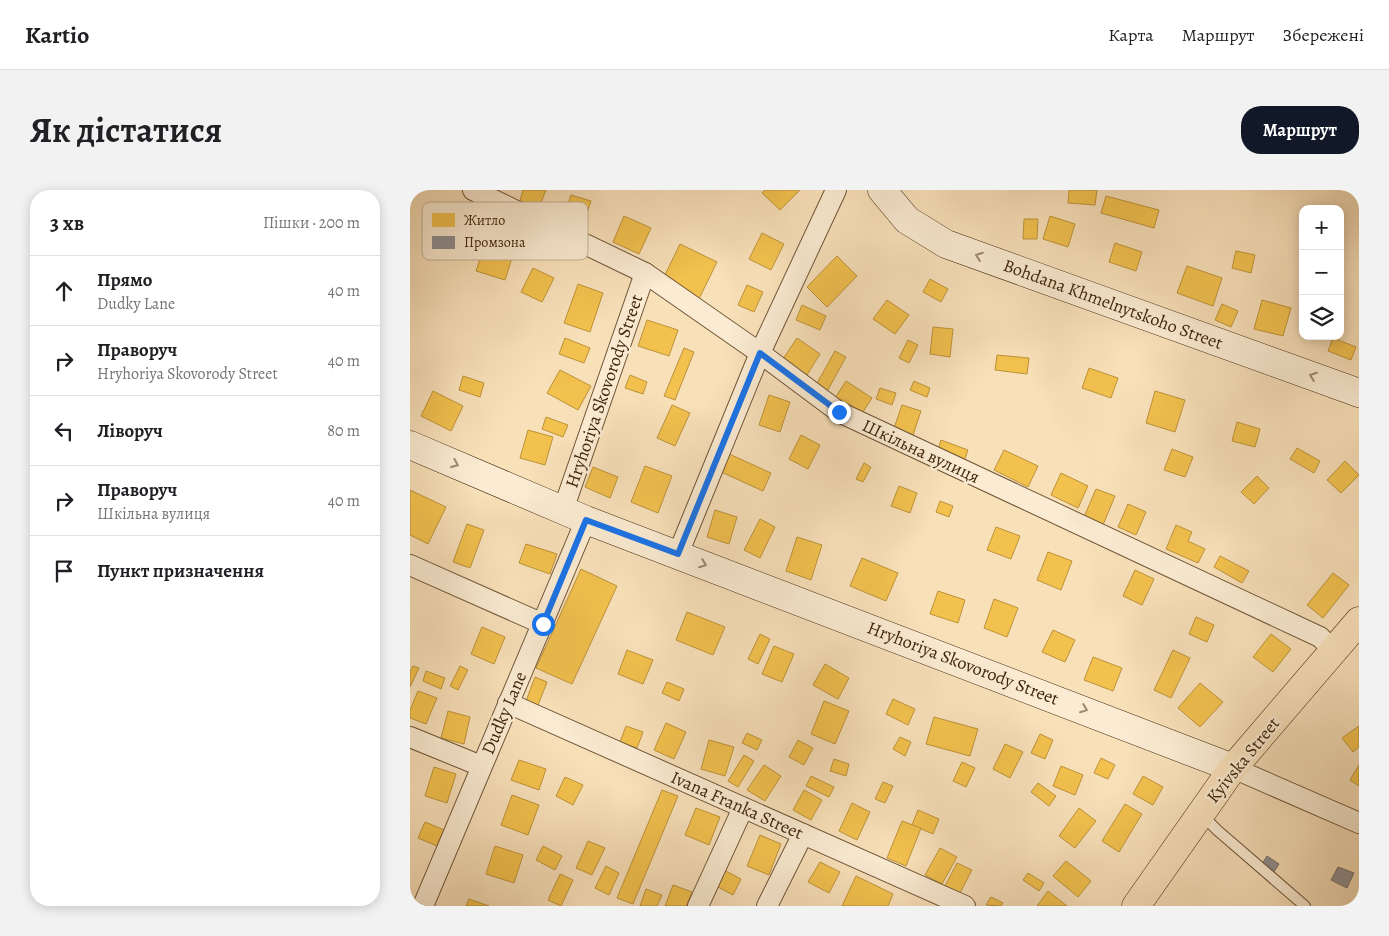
<!DOCTYPE html>
<html lang="uk">
<head>
<meta charset="utf-8">
<style>
	:root { --surface:#fff; --page:#f2f2f2; --text:#202124; --muted:#757577; --line:#e0e0e0; --accent:#111827 }
	body { margin:0; font-family:Alegreya,serif; background:var(--page); color:var(--text) }
	.controls { position:absolute; right:15px; top:15px; display:grid; overflow:hidden; border-radius:10px; box-shadow:0 2px 12px #0003 }
	.controls button { width:45px; height:45px; display:grid; place-items:center; padding:0; border:0; border-bottom:1px solid var(--line); background:var(--surface); color:var(--text); font:25px sans-serif }
	.stop { position:absolute; width:15px; height:15px; margin:-11px; border:4px solid #1a73e8; border-radius:50%; background:#fff }
	.stop.end { background:#1a73e8; border-color:#fff; box-shadow:0 1px 5px #0008 }
	.list { margin:0; padding:0; list-style:none }
	h2 { display:flex; justify-content:space-between; align-items:center; height:65px; margin:0; padding:0 20px; font-size:21px }
	h2 small { font-size:16px; font-weight:400; color:var(--muted) }
	.list li { display:grid; grid-template-columns:32px 1fr auto; gap:15px; align-items:center; box-sizing:border-box; height:70px; padding:0 20px; border-top:1px solid var(--line) }
	.list b { display:block; font-size:19px; white-space:nowrap }
	.list p { margin:0; font-size:16px; white-space:nowrap; color:var(--muted) }
	.list em { font-size:16px; font-style:normal; color:var(--muted) }
	.icon { flex:none; width:28px; height:28px; fill:none; stroke:currentColor; stroke-width:2; stroke-linecap:round; stroke-linejoin:round }
	.map { position:relative; flex:none; width:949px; height:716px; overflow:hidden; border-radius:20px }
	header { display:flex; align-items:center; gap:30px; box-sizing:border-box; height:70px; padding:0 25px; background:var(--surface); border-bottom:1px solid var(--line) }
	header strong { font-size:24px }
	nav { display:flex; gap:28px; margin-inline-start:auto; font-size:18px }
	.intro { display:flex; align-items:center; justify-content:space-between; box-sizing:border-box; height:120px; padding:0 30px }
	h1 { margin:0; font-size:35px }
	.button { padding:12px 22px; border-radius:20px; background:var(--accent); color:#fff; font-size:18px; font-weight:700 }
	main { display:flex; gap:30px; padding:0 30px }
	aside { flex:1; background:var(--surface); border-radius:20px; box-shadow:0 2px 12px #0003 }
	.map>svg:first-child { display:block }
	.homes { fill:#f2c14e; stroke:#bd923a }
	.industry { fill:#8d8d92; stroke:#766e6a }
	.lines { fill:none; stroke-linecap:round; stroke-linejoin:round }
	.lane-casing { stroke:#6f5436; stroke-width:12 }
	.street-casing { stroke:#6f5436; stroke-width:22 }
	.secondary-casing { stroke:#41260b; stroke-width:29 }
	.primary-casing { stroke:#41260b; stroke-width:29 }
	.lane { stroke:#faebd2; stroke-width:10 }
	.street { stroke:#faebd2; stroke-width:20 }
	.secondary { stroke:#faebd2; stroke-width:28 }
	.primary { stroke:#f8e0b9; stroke-width:28 }
	.oneway { stroke:#9e886e }
	.route { stroke:#1a73e8; stroke-width:6 }
	.labels { text-anchor:middle; dominant-baseline:central; stroke-width:5; stroke-linejoin:round; paint-order:stroke }
	.street-label { font-size:18px; fill:#41260b; stroke:#faebd2 }
	.key { fill:#faebd2; stroke:#c2b096; stroke-width:1 }
	.key-label { font-size:14px; fill:#41260b }
</style>
</head>
<body>
<header>
<strong>Kartio</strong>
<nav><a>Карта</a><a>Маршрут</a><a>Збережені</a></nav>
</header>
<div class="intro"><h1>Як дістатися</h1><a class="button">Маршрут</a></div>
<main>
<aside>
<h2>3 хв<small>Пішки · 200 m</small></h2>
<ul class="list">
<li><svg class="icon" aria-label="ahead" viewBox="0 0 24 24"><path d="M12 20V5M6 11l6-6 6 6"/></svg><div><b>Прямо</b><p>Dudky Lane</p></div><em>40 m</em></li>
<li><svg class="icon" aria-label="right" viewBox="0 0 24 24"><path d="M7 20v-9h11M14 6l5 5-5 5"/></svg><div><b>Праворуч</b><p>Hryhoriya Skovorody Street</p></div><em>40 m</em></li>
<li><svg class="icon" aria-label="left" viewBox="0 0 24 24"><path d="M17 20v-9H6M10 6l-5 5 5 5"/></svg><div><b>Ліворуч</b></div><em>80 m</em></li>
<li><svg class="icon" aria-label="right" viewBox="0 0 24 24"><path d="M7 20v-9h11M14 6l5 5-5 5"/></svg><div><b>Праворуч</b><p>Шкільна вулиця</p></div><em>40 m</em></li>
<li><svg class="icon" aria-label="arrive" viewBox="0 0 24 24"><path d="M6 21V4h12l-3 4 3 4H6"/></svg><div><b>Пункт призначення</b></div></li>
</ul>
</aside>
<div class="map">
<svg width="949" height="716" viewBox="0 0 949 716">
	<rect width="100%" height="100%" fill="#f8e0b9"/>
	<filter id="stains"><feTurbulence type="fractalNoise" baseFrequency=".004" numOctaves="4"/><feColorMatrix values="0 0 0 0 .2 0 0 0 0 .09 0 0 0 0 .02 0 0 0 .5 -.17"/></filter>
	<radialGradient id="worn" r=".72"><stop offset=".6" stop-color="#630" stop-opacity="0"/><stop offset="1" stop-color="#630" stop-opacity=".3"/></radialGradient>
	<g class="homes">
		<path d="M113 0H136L129 18 110 11Z"/>
		<path d="M355 0H390L370 20 352 3Z"/>
		<path d="M659 0H687L685 15 658 13Z"/>
		<path d="M161 5 181 11 172 38 152 32Z"/>
		<path d="M696 6 749 20 744 38 691 23Z"/>
		<path d="M214 26 241 38 229 64 203 52Z"/>
		<path d="M640 26 665 34 658 57 633 49Z"/>
		<path d="M614 29H628L627 49H613Z"/>
		<path d="M352 43 374 54 361 80 339 69Z"/>
		<path d="M705 53 732 62 726 81 699 72Z"/>
		<path d="M270 54 307 72 288 111 251 93Z"/>
		<path d="M73 60 102 68 95 90 66 81Z"/>
		<path d="M826 61 845 65 841 83 822 78Z"/>
		<path d="M427 66 447 86 417 117 397 97Z"/>
		<path d="M777 76 812 88 803 116 767 103Z"/>
		<path d="M123 78 144 88 132 112 111 102Z"/>
		<path d="M520 89 538 99 531 112 513 102Z"/>
		<path d="M168 94 193 103 180 142 154 133Z"/>
		<path d="M337 95 353 102 344 122 328 115Z"/>
		<path d="M477 110 499 125 485 144 463 129Z"/>
		<path d="M852 110 881 118 873 146 844 139Z"/>
		<path d="M812 114 828 121 821 137 805 130Z"/>
		<path d="M392 115 416 126 410 140 386 130Z"/>
		<path d="M237 130 268 140 259 166 228 156Z"/>
		<path d="M523 137 543 139 540 167 520 164Z"/>
		<path d="M155 148 180 158 174 173 149 164Z"/>
		<path d="M387 148 410 164 397 185 373 169Z"/>
		<path d="M923 148 946 157 941 170 918 161Z"/>
		<path d="M498 150 508 155 499 173 489 168Z"/>
		<path d="M274 158 284 162 265 210 254 206Z"/>
		<path d="M425 161 436 167 413 209 402 202Z"/>
		<path d="M587 165 619 168 617 184 585 180Z"/>
		<path d="M679 178 708 188 701 208 672 198Z"/>
		<path d="M150 180 181 196 168 220 137 203Z"/>
		<path d="M220 185 237 192 233 204 215 198Z"/>
		<path d="M53 186 74 193 70 207 49 200Z"/>
		<path d="M436 191 462 208 451 225 425 208Z"/>
		<path d="M504 191 520 198 517 207 500 200Z"/>
		<path d="M470 198 486 203 482 215 466 209Z"/>
		<path d="M23 201 53 216 41 241 11 226Z"/>
		<path d="M745 201 775 210 765 242 736 233Z"/>
		<path d="M359 205 380 212 370 242 349 235Z"/>
		<path d="M262 215 280 223 265 256 247 248Z"/>
		<path d="M492 215 511 221 502 248 483 241Z"/>
		<path d="M136 227 158 235 153 247 132 239Z"/>
		<path d="M827 232 850 239 845 257 822 251Z"/>
		<path d="M118 240 143 247 135 275 110 268Z"/>
		<path d="M391 245 410 255 398 279 379 269Z"/>
		<path d="M531 250 558 260 552 277 525 268Z"/>
		<path d="M887 258 910 271 904 283 880 269Z"/>
		<path d="M762 259 783 267 775 287 754 280Z"/>
		<path d="M594 260 628 276 618 297 584 280Z"/>
		<path d="M317 263 361 283 353 301 309 281Z"/>
		<path d="M935 271 949 285 931 303 917 290Z"/>
		<path d="M454 273 461 277 453 292 446 289Z"/>
		<path d="M235 276 262 286 248 323 221 312Z"/>
		<path d="M183 277 208 287 200 308 175 297Z"/>
		<path d="M651 283 678 296 668 318 641 305Z"/>
		<path d="M847 286 859 298 844 314 831 302Z"/>
		<path d="M489 296 507 303 500 323 481 316Z"/>
		<path d="M686 299 705 306 693 335 674 327Z"/>
		<path d="M0 300 36 317 18 354 0 345Z"/>
		<path d="M530 311 543 316 539 327 526 322Z"/>
		<path d="M718 314 736 322 726 345 708 337Z"/>
		<path d="M305 320 327 327 319 354 297 347Z"/>
		<path d="M350 329 365 337 350 368 334 360Z"/>
		<path d="M57 334 74 340 60 378 43 372Z"/>
		<path d="M766 335 782 342 778 351 795 359 788 373 756 359Z"/>
		<path d="M586 337 610 346 601 369 577 360Z"/>
		<path d="M387 347 412 355 401 390 376 381Z"/>
		<path d="M116 354 147 364 140 384 109 373Z"/>
		<path d="M638 362 662 371 651 400 627 390Z"/>
		<path d="M810 366 839 381 832 393 804 377Z"/>
		<path d="M452 368 488 383 476 411 440 396Z"/>
		<path d="M171 379 207 396 162 494 126 478Z"/>
		<path d="M725 380 744 389 732 415 713 406Z"/>
		<path d="M923 383 939 395 913 428 897 415Z"/>
		<path d="M528 401 555 410 548 433 520 424Z"/>
		<path d="M584 409 608 418 597 447 574 438Z"/>
		<path d="M277 422 315 437 303 465 266 450Z"/>
		<path d="M786 427 804 435 797 452 779 444Z"/>
		<path d="M72 437 95 447 84 474 61 464Z"/>
		<path d="M643 440 665 450 655 472 632 462Z"/>
		<path d="M350 444 360 449 348 474 338 469Z"/>
		<path d="M861 444 881 459 863 482 843 467Z"/>
		<path d="M364 456 384 464 372 492 352 484Z"/>
		<path d="M217 460 243 470 233 494 208 484Z"/>
		<path d="M763 460 780 468 761 508 744 500Z"/>
		<path d="M683 467 712 478 703 501 674 490Z"/>
		<path d="M415 474 439 488 428 509 403 495Z"/>
		<path d="M3 476 9 478 0 497V481Z"/>
		<path d="M50 476 58 480 48 500 40 496Z"/>
		<path d="M16 481 35 488 31 499 13 491Z"/>
		<path d="M125 487 137 492 125 523 113 519Z"/>
		<path d="M257 492 274 499 269 511 252 503Z"/>
		<path d="M790 493 813 512 790 537 768 518Z"/>
		<path d="M8 501 27 508 16 534 0 528V520Z"/>
		<path d="M483 509 505 519 498 535 476 524Z"/>
		<path d="M414 511 439 521 425 554 401 544Z"/>
		<path d="M38 521 60 527 54 554 31 548Z"/>
		<path d="M524 527 568 539 560 566 516 554Z"/>
		<path d="M256 533 276 542 264 569 244 560Z"/>
		<path d="M216 536 233 542 227 558 210 552Z"/>
		<path d="M949 536V557L943 562 932 548Z"/>
		<path d="M337 543 352 550 347 560 332 553Z"/>
		<path d="M630 544 643 550 635 569 621 563Z"/>
		<path d="M490 547 501 552 495 566 483 559Z"/>
		<path d="M299 550 324 557 315 586 291 579Z"/>
		<path d="M388 550 403 558 394 575 379 567Z"/>
		<path d="M595 554 613 562 600 588 583 579Z"/>
		<path d="M334 565 344 571 328 597 318 591Z"/>
		<path d="M691 568 705 575 698 589 684 583Z"/>
		<path d="M424 569 439 574 436 586 420 581Z"/>
		<path d="M109 570 136 579 129 600 101 590Z"/>
		<path d="M552 572 565 578 556 597 543 591Z"/>
		<path d="M354 575 371 586 355 611 337 600Z"/>
		<path d="M949 575V596L940 590Z"/>
		<path d="M651 576 673 585 665 605 643 596Z"/>
		<path d="M24 577 46 584 37 613 15 606Z"/>
		<path d="M401 586 424 597 419 607 396 596Z"/>
		<path d="M733 586 753 597 743 615 723 604Z"/>
		<path d="M155 587 173 595 163 615 146 606Z"/>
		<path d="M473 592 483 596 475 613 465 609Z"/>
		<path d="M628 593 646 606 639 616 621 602Z"/>
		<path d="M252 600 268 606 223 714 207 708Z"/>
		<path d="M394 600 412 610 401 630 383 620Z"/>
		<path d="M102 605 129 615 118 645 91 635Z"/>
		<path d="M442 613 460 622 447 650 429 641Z"/>
		<path d="M715 614 732 624 709 662 692 651Z"/>
		<path d="M286 618 310 627 299 655 275 645Z"/>
		<path d="M669 618 686 631 665 658 649 646Z"/>
		<path d="M508 620 529 629 523 644 502 635Z"/>
		<path d="M492 631 511 638 496 676 477 668Z"/>
		<path d="M15 632 34 640 27 656 8 648Z"/>
		<path d="M350 645 371 654 359 685 337 676Z"/>
		<path d="M178 651 195 658 182 685 166 678Z"/>
		<path d="M85 656 113 665 104 693 76 684Z"/>
		<path d="M133 656 152 666 145 680 126 670Z"/>
		<path d="M530 658 547 667 532 694 515 685Z"/>
		<path d="M656 671 681 691 668 707 643 686Z"/>
		<path d="M410 672 430 682 419 703 398 692Z"/>
		<path d="M547 673 562 680 550 703 535 696Z"/>
		<path d="M196 676 209 683 199 705 185 698Z"/>
		<path d="M314 680 331 689 323 705 306 696Z"/>
		<path d="M618 683 634 693 629 701 613 690Z"/>
		<path d="M150 684 163 690 151 716 138 710Z"/>
		<path d="M446 686 483 704 478 716H432Z"/>
		<path d="M263 695 282 702 276 716H255Z"/>
		<path d="M236 699 252 705 247 716H230Z"/>
		<path d="M638 701 657 716H627Z"/>
		<path d="M581 707 593 713 591 716 576 715Z"/>
		<path d="M59 709 79 716H56Z"/>
	</g>
	<g class="industry">
		<path d="M857 666 869 674 862 685 850 677Z"/>
		<path d="M928 677 944 683 937 698 921 690Z"/>
	</g>
	<g class="lines">
		<g class="lane-casing">
			<path id="lane" d="M791 624 807 640 895 716"/>
		</g>
		<g class="street-casing">
			<g id="street">
				<path d="M63 0 235 83 350 163 429 222 910 447 924 461"/>
				<path d="M153 320 235 83"/>
				<path d="M268 364 350 163 426 0"/>
				<path d="M0 375 133 434"/>
				<path d="M98 513 555 716"/>
				<path d="M0 547 71 576"/>
				<path d="M823 578 949 633"/>
				<path d="M13 716 176 330"/>
				<path d="M288 716 333 618"/>
				<path d="M357 716 393 644"/>
			</g>
		</g>
		<g class="secondary-casing">
			<g id="secondary">
				<path d="M472 0 497 30 536 54 949 203"/>
				<path d="M0 255 176 330 823 578"/>
			</g>
		</g>
		<g class="primary-casing">
			<path id="primary" d="M726 716 823 578 949 431"/>
		</g>
		<use href="#lane" class="lane"/>
		<use href="#street" class="street"/>
		<use href="#secondary" class="secondary"/>
		<use href="#primary" class="primary"/>
	</g>
	<defs><path id="oneway-chevron" d="M-2-3.5L2.5 0L-2 3.5" fill="none" stroke-width="1.6" stroke-linecap="round" stroke-linejoin="round" transform="scale(1.25)"/></defs>
	<g class="oneway">
		<use href="#oneway-chevron" transform="translate(569 66) rotate(-160)"/>
		<use href="#oneway-chevron" transform="translate(903 186) rotate(-160)"/>
		<use href="#oneway-chevron" transform="translate(45 274) rotate(23)"/>
		<use href="#oneway-chevron" transform="translate(293 374) rotate(21)"/>
		<use href="#oneway-chevron" transform="translate(674 519) rotate(21)"/>
	</g>
	<g class="lines">
		<path class="route" d="M133 434 176 330 268 364 350 163 429 222"/>
	</g>
	<g class="labels">
		<g class="street-label">
			<text transform="translate(703 114) rotate(20)">Bohdana Khmelnytskoho Street</text>
			<text transform="translate(194 201) rotate(-71)">Hryhoriya Skovorody Street</text>
			<text transform="translate(511 261) rotate(25)">Шкільна вулиця</text>
			<text transform="translate(553 473) rotate(21)">Hryhoriya Skovorody Street</text>
			<text transform="translate(94 523) rotate(-67)">Dudky Lane</text>
			<text transform="translate(833 570) rotate(-51)">Kyivska Street</text>
			<text transform="translate(327 615) rotate(24)">Ivana Franka Street</text>
		</g>
	</g>
	<rect x="12" y="12" width="166" height="58" rx="8" class="key"/>
	<rect x="22" y="23" width="23" height="14" fill="#f2c14e"/>
	<rect x="22" y="46" width="23" height="13" fill="#8d8d92"/>
	<g class="key-label">
		<text x="54" y="35">Житло</text>
		<text x="54" y="57">Промзона</text>
	</g>
	<rect width="100%" height="100%" filter="url(#stains)"/>
	<rect width="100%" height="100%" fill="url(#worn)"/>
</svg>
<div class="controls">
<button>+</button>
<button>−</button>
<button><svg class="icon" aria-label="layers" viewBox="0 0 24 24"><path d="M12 4l9 5-9 5-9-5zM3 14l9 5 9-5"/></svg></button>
</div>
<div class="stop" style="left:133px;top:434px"></div>
<div class="stop end" style="left:429px;top:222px"></div>
</div>
</main>
</body>
</html>
